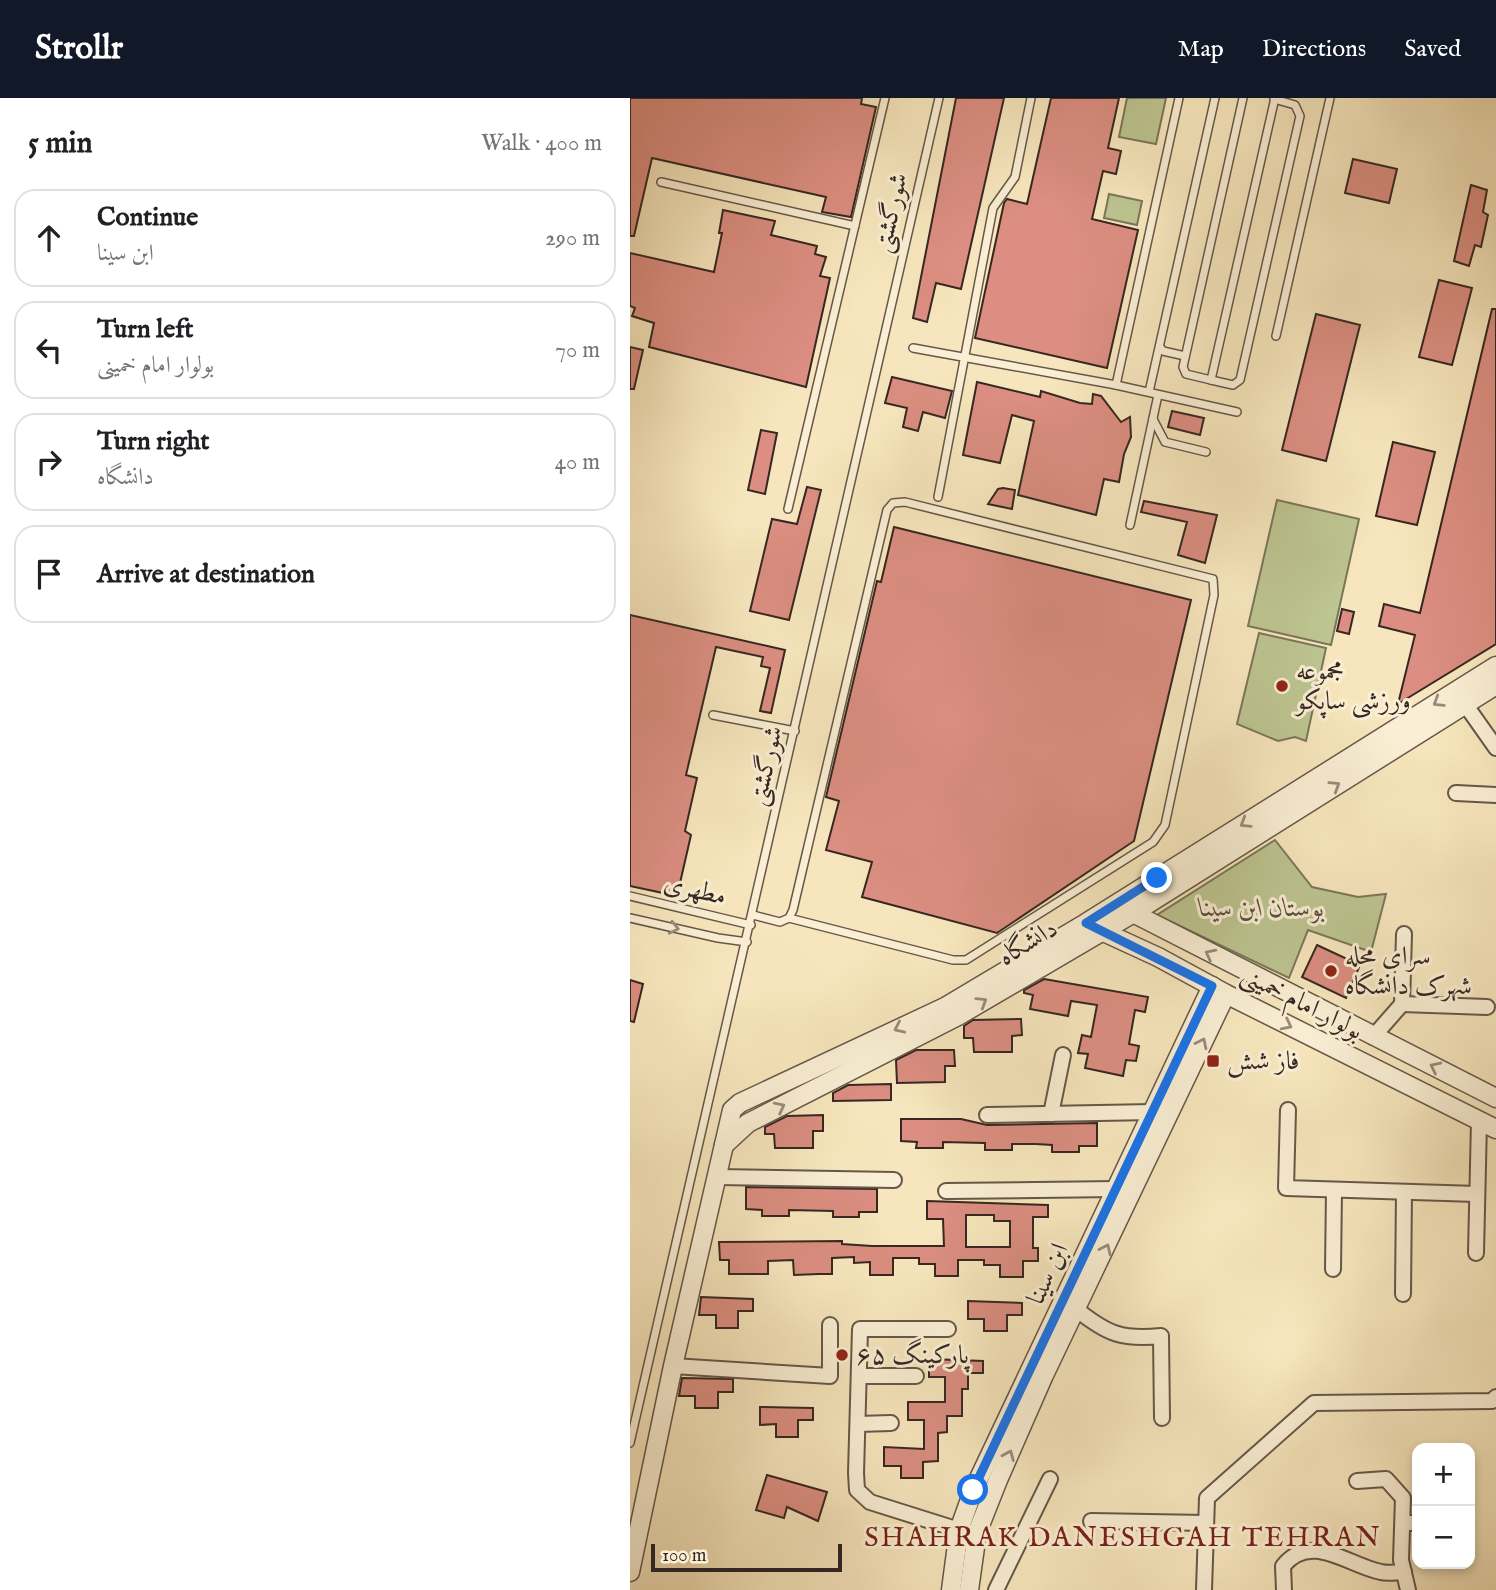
<!DOCTYPE html>
<html lang="en">
<head>
<meta charset="utf-8">
<style>
	:root { --surface:#fff; --page:#f6f6f6; --text:#202124; --muted:#757577; --line:#e0e0e0; --accent:#111827 }
	body { margin:0; font-family:"IM FELL English",Amiri,serif; background:var(--page); color:var(--text) }
	.controls { position:absolute; right:21px; bottom:21px; display:grid; overflow:hidden; border-radius:14px; box-shadow:0 4px 10px #0003 }
	.controls button { width:63px; height:63px; display:grid; place-items:center; padding:0; border:0; border-bottom:2px solid var(--line); background:var(--surface); color:var(--text); font:35px sans-serif }
	.scale { position:absolute; left:21px; bottom:18px; width:191px; box-sizing:border-box; padding-left:7px; border:4px solid #362722; border-top:0; font-size:19px; line-height:24px; white-space:nowrap; color:#362722; -webkit-text-stroke:5px #faefd4; paint-order:stroke }
	.stop { position:absolute; width:21px; height:21px; margin:-16px; border:5px solid #1a73e8; border-radius:50%; background:#fff }
	.stop.end { background:#1a73e8; border-color:#fff; box-shadow:0 2px 7px #0008 }
	.list { margin:0; padding:0; list-style:none }
	h2 { display:flex; justify-content:space-between; align-items:center; height:91px; margin:0; padding:0 28px; font-size:30px }
	h2 small { font-size:23px; font-weight:400; color:var(--muted) }
	.list li { display:grid; grid-template-columns:46px 1fr auto; gap:21px; align-items:center; box-sizing:border-box; height:98px; margin:0 14px 14px; padding:0 14px; border:2px solid var(--line); border-radius:21px }
	.list b { display:block; font-size:26px; white-space:nowrap }
	.list p { margin:0; font-size:23px; white-space:nowrap; color:var(--muted) }
	.list em { font-size:23px; font-style:normal; color:var(--muted) }
	.icon { flex:none; width:38px; height:38px; fill:none; stroke:currentColor; stroke-width:2; stroke-linecap:round; stroke-linejoin:round }
	.map { position:relative; flex:none; width:866px; height:1492px; overflow:hidden }
	header { display:flex; align-items:center; gap:42px; box-sizing:border-box; height:98px; padding:0 35px; background:var(--accent); color:#fff }
	header strong { font-size:33px }
	nav { display:flex; gap:38px; margin-inline-start:auto; font-size:24px }
	main { display:flex }
	aside { flex:1; background:var(--surface) }
	.map>svg:first-child { display:block }
	.green { fill:#bdc591; stroke:#7a765a; stroke-width:2 }
	.building { fill:#db8e81; stroke:#362722; stroke-width:2; fill-rule:evenodd }
	.lines { fill:none; stroke-linecap:round; stroke-linejoin:round }
	.service-casing { stroke:#665749; stroke-width:10 }
	.minor-casing { stroke:#665749; stroke-width:18 }
	.tertiary-casing { stroke:#665749; stroke-width:21 }
	.service { stroke:#faefd4; stroke-width:7 }
	.minor { stroke:#faefd4; stroke-width:14 }
	.tertiary { stroke:#faefd4; stroke-width:18 }
	.oneway { stroke:#988b7b }
	.route { stroke:#1a73e8; stroke-width:9 }
	.poi-dot { fill:#8f2418; stroke:#faefd4; stroke-width:2.5 }
	.labels { text-anchor:middle; dominant-baseline:central; stroke-width:6; stroke-linejoin:round; paint-order:stroke }
	.street-label { font-size:26px; fill:#362722; stroke:#faefd4 }
	.poi-label { font-size:26px; fill:#362722; stroke:#faefd4; text-anchor:start }
	.park-label { font-size:26px; font-style:italic; fill:#584e3e; stroke:#faefd4 }
	.neighbourhood-label { font-size:28px; letter-spacing:2px; fill:#7a1f14; stroke:#faefd4 }
</style>
</head>
<body>
<header>
<strong>Strollr</strong>
<nav><a>Map</a><a>Directions</a><a>Saved</a></nav>
</header>
<main>
<aside>
<h2>5 min<small>Walk · 400 m</small></h2>
<ul class="list">
<li><svg class="icon" aria-label="ahead" viewBox="0 0 24 24"><path d="M12 20V5M6 11l6-6 6 6"/></svg><div><b>Continue</b><p>ابن سینا</p></div><em>290 m</em></li>
<li><svg class="icon" aria-label="left" viewBox="0 0 24 24"><path d="M17 20v-9H6M10 6l-5 5 5 5"/></svg><div><b>Turn left</b><p>بولوار امام خمینی</p></div><em>70 m</em></li>
<li><svg class="icon" aria-label="right" viewBox="0 0 24 24"><path d="M7 20v-9h11M14 6l5 5-5 5"/></svg><div><b>Turn right</b><p>دانشگاه</p></div><em>40 m</em></li>
<li><svg class="icon" aria-label="arrive" viewBox="0 0 24 24"><path d="M6 21V4h12l-3 4 3 4H6"/></svg><div><b>Arrive at destination</b></div></li>
</ul>
</aside>
<div class="map">
<svg width="866" height="1492" viewBox="0 0 866 1492">
	<rect width="100%" height="100%" fill="#f7e6bd"/>
	<filter id="stains"><feTurbulence type="fractalNoise" baseFrequency=".00286" numOctaves="4"/><feColorMatrix values="0 0 0 0 .2 0 0 0 0 .09 0 0 0 0 .02 0 0 0 .5 -.17"/></filter>
	<radialGradient id="worn" r=".72"><stop offset=".6" stop-color="#630" stop-opacity="0"/><stop offset="1" stop-color="#630" stop-opacity=".3"/></radialGradient>
	<g class="green">
		<path d="M497 0H536L526 46 489 39Z"/>
		<path d="M479 96 512 103 507 127 474 120Z"/>
		<path d="M647 402 729 421 701 547 618 528Z"/>
		<path d="M629 535 696 550 676 643 665 639 648 643 607 626Z"/>
		<path d="M645 742 682 789 728 799 756 796 741 854 678 832 659 880 527 817Z"/>
	</g>
	<g class="building">
		<path d="M0 0H232L231 6 246 9 221 119 192 114 196 99 22 60 4 138H0Z"/>
		<path d="M326 0H374L331 191 306 185 297 224 283 220Z"/>
		<path d="M421 0H489L478 50 491 53 486 76 473 73 462 121 508 132 477 270 345 240 374 105 377 101 397 106Z"/>
		<path d="M723 61 767 71 759 105 715 95Z"/>
		<path d="M841 87 857 92 853 114 858 117 851 149 845 147 839 168 824 163Z"/>
		<path d="M93 112 145 123 141 137 187 148 185 156 196 159 190 178 200 180 176 289 19 249 24 225 2 218 5 210 0 208V155L84 174 92 135H89Z"/>
		<path d="M809 182 842 190 822 267 789 259Z"/>
		<path d="M862 211H866V546L768 606 785 537 749 528 754 506 790 515Z"/>
		<path d="M686 216 730 227 696 363 652 352Z"/>
		<path d="M0 249 13 252 4 291H0Z"/>
		<path d="M262 279 322 293 315 320 293 314 288 333 273 329 277 310 255 305Z"/>
		<path d="M347 284 410 299 411 293 450 305 462 306 463 296 471 298 491 324 500 319 501 339 494 356 489 384 474 381 466 417 388 397 404 323 382 317 370 365 333 357Z"/>
		<path d="M542 313 574 320 570 337 538 329Z"/>
		<path d="M131 332 147 335 135 396 118 392Z"/>
		<path d="M763 344 805 354 787 427 746 418Z"/>
		<path d="M177 389 191 392 159 522 120 513 142 421 167 426Z"/>
		<path d="M373 390 385 392 382 411 358 406 368 391Z"/>
		<path d="M514 403 587 417 575 465 548 457 557 424 511 414Z"/>
		<path d="M264 429 561 502 504 743 367 835 232 799 242 764 196 752 209 703 196 699 247 483 251 484Z"/>
		<path d="M712 511 724 514 719 536 707 533Z"/>
		<path d="M0 517 155 552 141 615 130 613 140 570 131 568 133 559 86 549 56 677 67 680 55 733 61 737 47 798 0 788Z"/>
		<path d="M687 847 730 867 716 900 672 879Z"/>
		<path d="M414 881 518 899 515 914 505 912 499 946 509 948 506 963 496 962 493 978 455 970 458 956 448 955 452 937 461 939 467 907 441 903 438 918 400 911 403 897 394 895V892Z"/>
		<path d="M0 882 13 886 4 924 0 923Z"/>
		<path d="M391 921 392 937 382 938V954H344L343 940H334V928L343 922Z"/>
		<path d="M286 952H324L325 968H315V984L267 985 266 962Z"/>
		<path d="M261 986V1002L203 1003V995L218 987Z"/>
		<path d="M193 1017V1033H183V1050H145L144 1036H135V1029L157 1018Z"/>
		<path d="M271 1021H331L357 1027 467 1025V1048H449V1054H422V1047L406 1046H382V1052H355V1045L313 1044V1050H286L287 1044 271 1043Z"/>
		<path d="M116 1089 247 1091V1114H229V1119H203V1113L159 1112V1118H132V1112L116 1111Z"/>
		<path d="M297 1103 418 1107V1119H403V1150H408V1163H393V1179H370V1167H354V1162H328V1178H305V1166H289V1160H263V1177H240V1164L224 1165V1159L202 1160V1176H189L164 1177 163 1162 138 1163V1176H99V1162H90L89 1144 212 1143V1146L242 1148H314L313 1121H297ZM336 1117H364V1123H380V1149H336Z"/>
		<path d="M71 1199 123 1201V1213H108V1230H86V1217H69Z"/>
		<path d="M338 1203 392 1205V1217H377V1233H354V1221H338Z"/>
		<path d="M299 1261 353 1263V1275H338V1291H332V1318H317V1334L308 1335V1363L293 1364V1380H271V1368H254V1349L294 1351V1322H278V1304H315V1279H299Z"/>
		<path d="M52 1280 103 1281V1294H88V1310H65V1298H49Z"/>
		<path d="M130 1309 183 1310V1322H168V1339H146V1326L130 1327Z"/>
		<path d="M137 1377 197 1394 188 1423 157 1409 154 1420 126 1412Z"/>
	</g>
	<g class="lines">
		<g class="service-casing">
			<g id="service">
				<path d="M613 0 553 269 556 276 581 282 645 0"/>
				<path d="M31 84 225 128"/>
				<path d="M646 238 700 0"/>
				<path d="M530 249 533 253 555 258"/>
				<path d="M283 250 486 287 607 314"/>
				<path d="M581 282 603 287 610 282 670 18 665 7 644 1"/>
				<path d="M486 287 549 0"/>
				<path d="M519 294 585 0"/>
				<path d="M523 321 535 344 576 354"/>
				<path d="M308 399 363 110 385 79 401 0"/>
				<path d="M158 411 255 0"/>
				<path d="M500 427 528 297"/>
				<path d="M83 617 165 633"/>
				<path d="M0 798 121 827"/>
				<path d="M123 817 150 824 159 820 163 812 257 412 263 405 275 404 583 481 584 497 535 727 523 744 336 862H323L159 820"/>
				<path d="M0 820 88 840 117 844"/>
				<path d="M0 1345 309 0"/>
			</g>
		</g>
		<g class="minor-casing">
			<g id="minor">
				<path d="M835 606 866 650"/>
				<path d="M826 695 866 697"/>
				<path d="M772 906 857 909"/>
				<path d="M743 939 772 906 774 836"/>
				<path d="M658 1012 656 1090 847 1096"/>
				<path d="M421 1016 433 957"/>
				<path d="M357 1017 523 1014"/>
				<path d="M87 1079 264 1082"/>
				<path d="M316 1093 487 1091"/>
				<path d="M846 1155 849 1023"/>
				<path d="M703 1171 704 1092"/>
				<path d="M773 1196 774 1094"/>
				<path d="M446 1211C477 1236 492 1242 531 1238L532 1320"/>
				<path d="M318 1231H230L226 1375 227 1392 240 1404 329 1432"/>
				<path d="M43 1268 200 1278V1227"/>
				<path d="M229 1278H286"/>
				<path d="M228 1326 261 1325"/>
				<path d="M727 1383 756 1381 773 1400 771 1462 778 1492"/>
				<path d="M461 1423 576 1425"/>
				<path d="M773 1425H787"/>
				<path d="M366 1492 420 1381"/>
				<path d="M574 1492 577 1400 684 1305 862 1303 866 1299"/>
				<path d="M654 1492 653 1468C681 1433 719 1468 751 1474 758 1476 766 1474 774 1474"/>
			</g>
		</g>
		<g class="tertiary-casing">
			<g id="tertiary">
				<path d="M495 811 866 1000"/>
				<path d="M465 830 528 859 596 896 866 1031"/>
				<path d="M94 1047 118 1025 328 918 502 816 866 587"/>
				<path d="M0 1474 43 1268 102 1012 110 1005 315 909 456 825 866 568"/>
				<path d="M321 1492 329 1432 343 1393 582 888"/>
				<path d="M339 1492 347 1435 368 1382 414 1277 596 896"/>
			</g>
		</g>
		<use href="#service" class="service"/>
		<use href="#minor" class="minor"/>
		<use href="#tertiary" class="tertiary"/>
	</g>
	<defs><path id="oneway-chevron" d="M-2-3.5L2.5 0L-2 3.5" fill="none" stroke-width="1.6" stroke-linecap="round" stroke-linejoin="round" transform="scale(1.75)"/></defs>
	<g class="oneway">
		<use href="#oneway-chevron" transform="translate(808 604) rotate(148)"/>
		<use href="#oneway-chevron" transform="translate(705 688) rotate(-32)"/>
		<use href="#oneway-chevron" transform="translate(615 725) rotate(148)"/>
		<use href="#oneway-chevron" transform="translate(44 830) rotate(13)"/>
		<use href="#oneway-chevron" transform="translate(580 856) rotate(-153)"/>
		<use href="#oneway-chevron" transform="translate(352 904) rotate(-32)"/>
		<use href="#oneway-chevron" transform="translate(657 927) rotate(27)"/>
		<use href="#oneway-chevron" transform="translate(269 930) rotate(155)"/>
		<use href="#oneway-chevron" transform="translate(572 945) rotate(-64)"/>
		<use href="#oneway-chevron" transform="translate(805 969) rotate(-154)"/>
		<use href="#oneway-chevron" transform="translate(150 1009) rotate(-27)"/>
		<use href="#oneway-chevron" transform="translate(476 1151) rotate(-65)"/>
		<use href="#oneway-chevron" transform="translate(379 1357) rotate(-67)"/>
	</g>
	<g class="lines">
		<path class="route" d="M343 1392 582 888 456 825 527 780"/>
	</g>
	<g class="poi-dot">
		<circle cx="652" cy="588" r="7"/>
		<circle cx="701" cy="873" r="7"/>
		<rect x="576" y="956" width="14" height="14" rx="3.5"/>
		<circle cx="212" cy="1257" r="7"/>
	</g>
	<g class="labels">
		<g class="street-label">
			<text transform="translate(261 115) rotate(-77)">شورگشتی</text>
			<text transform="translate(136 668) rotate(-77)">شورگشتی</text>
			<text transform="translate(65 792) rotate(13)">مطهری</text>
			<text transform="translate(398 845) rotate(-31)">دانشگاه</text>
			<text transform="translate(672 905) rotate(27)">بولوار امام خمینی</text>
			<text transform="translate(418 1176) rotate(-65)">ابن سینا</text>
		</g>
		<g class="poi-label">
			<text x="666" y="573">مجموعه<tspan x="666" dy="30">ورزشی ساپکو</tspan></text>
			<text x="715" y="858">سرای محله<tspan x="715" dy="30">شهرک دانشگاه</tspan></text>
			<text x="597" y="963">فاز شش</text>
			<text x="226" y="1257">پارکینگ ۶۵</text>
		</g>
		<g class="park-label">
			<text x="632" y="810">بوستان ابن سینا</text>
		</g>
		<g class="neighbourhood-label">
			<text x="493" y="1440">SHAHRAK DANESHGAH TEHRAN</text>
		</g>
	</g>
	<rect width="100%" height="100%" filter="url(#stains)"/>
	<rect width="100%" height="100%" fill="url(#worn)"/>
</svg>
<div class="controls">
<button>+</button>
<button>−</button>
</div>
<div class="scale">100 m</div>
<div class="stop" style="left:343px;top:1392px"></div>
<div class="stop end" style="left:527px;top:780px"></div>
</div>
</main>
</body>
</html>
